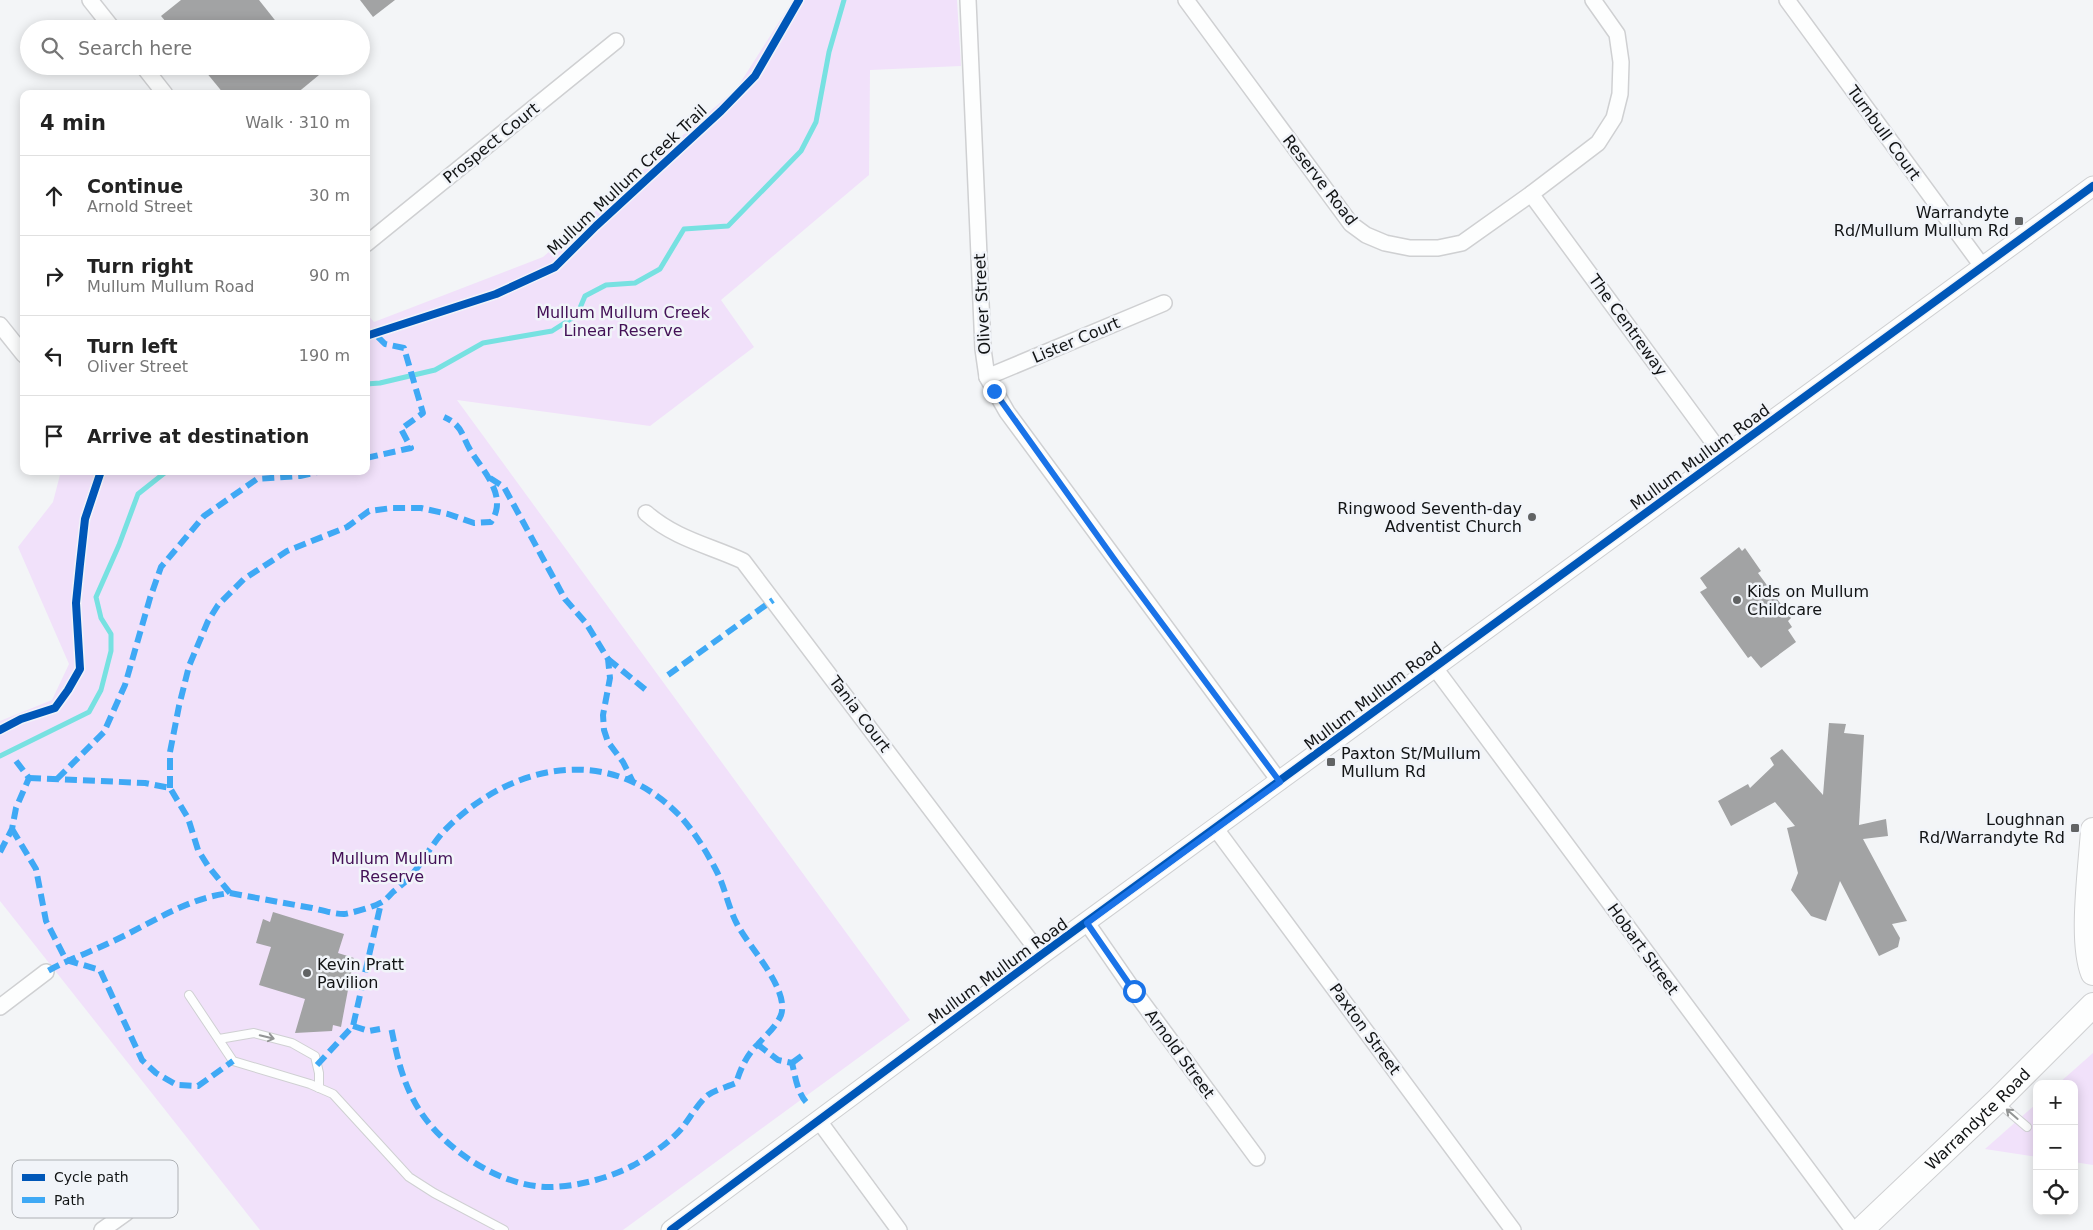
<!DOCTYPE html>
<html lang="en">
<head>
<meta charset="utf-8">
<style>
	:root { --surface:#fff; --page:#f6f6f6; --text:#222; --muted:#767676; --line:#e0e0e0 }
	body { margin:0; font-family:"DejaVu Sans",sans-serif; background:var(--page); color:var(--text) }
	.controls { position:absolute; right:15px; bottom:15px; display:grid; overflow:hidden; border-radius:10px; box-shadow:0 2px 12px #0003 }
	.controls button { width:45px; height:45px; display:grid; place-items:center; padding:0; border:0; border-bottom:1px solid var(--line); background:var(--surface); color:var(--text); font:25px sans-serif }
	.stop { position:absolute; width:15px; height:15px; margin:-11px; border:4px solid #1a73e8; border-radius:50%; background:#fff }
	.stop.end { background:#1a73e8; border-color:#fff; box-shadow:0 1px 5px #0008 }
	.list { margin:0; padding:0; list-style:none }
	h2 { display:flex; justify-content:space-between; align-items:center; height:65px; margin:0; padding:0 20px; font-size:21px }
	h2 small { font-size:16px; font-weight:400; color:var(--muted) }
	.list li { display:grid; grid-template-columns:32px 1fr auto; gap:15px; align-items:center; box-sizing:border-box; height:80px; padding:0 20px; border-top:1px solid var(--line) }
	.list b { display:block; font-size:19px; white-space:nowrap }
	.list p { margin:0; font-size:16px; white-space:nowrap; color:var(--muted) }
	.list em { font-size:16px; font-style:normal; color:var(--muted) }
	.icon { flex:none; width:28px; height:28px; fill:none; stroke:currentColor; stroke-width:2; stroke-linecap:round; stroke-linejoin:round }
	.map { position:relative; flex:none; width:2093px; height:1230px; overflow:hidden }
	.search { position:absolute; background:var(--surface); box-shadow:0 2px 12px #0003; left:20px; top:20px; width:350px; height:55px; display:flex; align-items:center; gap:12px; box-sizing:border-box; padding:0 18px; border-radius:28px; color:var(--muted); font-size:19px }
	.panel { position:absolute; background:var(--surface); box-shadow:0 2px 12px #0003; left:20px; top:90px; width:350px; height:385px; border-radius:10px }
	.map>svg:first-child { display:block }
	.green { fill:#f1e1fa }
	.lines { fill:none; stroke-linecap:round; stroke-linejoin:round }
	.stream { stroke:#77e1e1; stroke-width:5 }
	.building { fill:#a2a3a4 }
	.service-casing { stroke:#cfd0d2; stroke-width:10 }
	.minor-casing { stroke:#cfd0d2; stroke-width:18 }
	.tertiary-casing { stroke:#cfd0d2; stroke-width:21 }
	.primary-casing { stroke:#cfd0d2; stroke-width:26 }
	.service { stroke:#fdfefe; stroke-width:8 }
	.minor { stroke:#fdfefe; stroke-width:15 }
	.tertiary { stroke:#fdfefe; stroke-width:19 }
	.primary { stroke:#fdfefe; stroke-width:24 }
	.quiet { stroke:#3fa9f5; stroke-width:6; stroke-dasharray:12 6; stroke-linecap:butt }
	.cycleway-casing { stroke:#f1f4f9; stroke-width:11 }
	.cycleway { stroke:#0057b8; stroke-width:8 }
	.oneway { stroke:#939595 }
	.route { stroke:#1a73e8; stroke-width:6 }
	.poi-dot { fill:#616364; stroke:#f1f4f9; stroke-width:2 }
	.labels { text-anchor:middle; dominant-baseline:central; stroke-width:5; stroke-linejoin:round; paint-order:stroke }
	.street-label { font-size:16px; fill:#121415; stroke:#f1f4f9 }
	.poi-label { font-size:16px; fill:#121415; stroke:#f1f4f9; text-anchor:end }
	.park-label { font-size:16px; fill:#431056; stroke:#f1f4f9 }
	.key { fill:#f1f4f9; stroke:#aeb1b5; stroke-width:1 }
	.key-label { font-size:14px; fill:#121415 }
</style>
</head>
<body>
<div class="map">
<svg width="2093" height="1230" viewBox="0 0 2093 1230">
	<rect width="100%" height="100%" fill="#f3f5f7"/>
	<g class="green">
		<path d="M793 0H957L961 66 870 70 869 175 721 300 754 347 650 426 457 400 910 1020 623 1230H260L0 901V721L52 700 69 664 18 547 53 502 61 471H366V313L374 322 543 257 737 88Z"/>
		<path d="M2093 1053V1165L2074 1162V1084H2058Z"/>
		<path d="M2037 1103V1157L1985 1149Z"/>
	</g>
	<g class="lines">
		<g class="stream">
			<path d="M366 384 380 383 435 370 483 343 552 331 577 315 585 296 606 285 635 283 660 269 684 229 728 226 801 151 816 122 829 52 844 0"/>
			<path d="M0 756 89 712 101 690 111 651V634L101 618 96 597 119 545 138 494 167 471"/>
		</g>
	</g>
	<g class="building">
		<path d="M181 0H259L282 29H172L161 16Z"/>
		<path d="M360 0H395L373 17Z"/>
		<path d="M201 66H312L319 75 296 94H224Z"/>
		<path d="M1739 547 1742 551 1745 548 1761 571 1758 573 1791 618 1788 621 1792 627 1788 630 1796 642 1761 668 1751 656 1748 658 1700 592 1707 588 1700 578Z"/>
		<path d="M1829 723 1846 724 1844 733 1864 735 1859 825 1886 819 1888 836 1863 839 1907 921 1892 924 1900 938 1898 947 1879 956 1840 881 1826 921 1811 916 1791 890 1798 873 1787 828 1795 826 1775 802 1731 826 1718 801 1748 784 1750 788 1774 765 1770 758 1782 749 1823 795Z"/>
		<path d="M273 912 344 934 338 953 354 958 341 1027 333 1025 332 1031 295 1033 305 999 259 985 271 947 256 943 263 919 270 922Z"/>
	</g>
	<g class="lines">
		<g class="service-casing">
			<g id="service">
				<path d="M189 995 233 1061 310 1084 333 1094 409 1177 434 1193 504 1230"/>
				<path d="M219 1039 254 1033 292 1043 315 1056 319 1073V1088"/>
				<path d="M2000 1104 2027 1127"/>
			</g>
		</g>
		<g class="minor-casing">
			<g id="minor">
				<path d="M90 0 113 29"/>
				<path d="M968 0 983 349 987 377 1007 412 1280 782"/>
				<path d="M1186 0 1351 224 1366 235 1385 243 1410 248H1438L1462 243 1531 194 1598 143 1614 118 1620 94 1621 62 1617 34 1593 0"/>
				<path d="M1787 0 1982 266"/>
				<path d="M143 66 165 94"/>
				<path d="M1531 194 1724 457"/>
				<path d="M366 244 616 41"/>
				<path d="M0 325 24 355"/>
				<path d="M987 377 1164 303"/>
				<path d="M646 513C676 539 708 545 743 561L1041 955"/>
				<path d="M1435 668 1853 1230"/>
				<path d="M1216 829 1513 1230"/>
				<path d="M1087 923 1134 991 1257 1158"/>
				<path d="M0 1007 46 972"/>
				<path d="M819 1121 899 1230"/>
				<path d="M102 1230 126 1213"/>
			</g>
		</g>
		<g class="tertiary-casing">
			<path id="tertiary" d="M671 1230 1041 955 2093 186"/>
		</g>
		<g class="primary-casing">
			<g id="primary">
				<path d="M2093 830C2091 866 2080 941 2093 973"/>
				<path id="s1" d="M1861 1230 1997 1101 2093 1005"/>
			</g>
		</g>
		<use href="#service" class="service"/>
		<use href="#minor" class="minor"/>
		<use href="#tertiary" class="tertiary"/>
		<use href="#primary" class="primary"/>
		<g class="quiet">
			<path d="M366 458 411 448 401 429 423 413 404 348 385 344 375 334"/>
			<path d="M490 478 504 487 565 599 586 623 608 659 610 678 603 715 604 730 608 742 623 762 633 782"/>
			<path d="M608 659 646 690"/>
			<path d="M668 675 773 600"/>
			<path d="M16 761 29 778"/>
			<path d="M29 778 145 783 170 788 188 818 198 850 208 866 230 893C186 898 149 925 109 943 88 953 67 960 46 972"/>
			<path d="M57 779 104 732 125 685 150 598 161 567 204 516 257 479 300 476 322 471"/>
			<path d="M170 788V752L179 706 189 666 208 621 218 605 244 579 287 551 347 527 369 511 392 508H421L448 514 474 523 491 522C508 497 485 473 472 453 461 436 464 426 444 417"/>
			<path d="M12 829 36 869 46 921 66 960 100 970 142 1060 156 1073 177 1085 198 1086 233 1061"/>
			<path d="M0 852 12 829 16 808 29 778"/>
			<path d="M230 893C257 898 284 903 312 908 321 910 334 914 344 914 352 913 373 907 380 903 385 901 389 896 393 892 399 887 406 882 411 876 424 860 434 840 449 826 514 763 610 744 679 815 694 831 706 851 716 870 725 887 728 907 737 924 748 946 790 989 781 1015 776 1027 766 1035 758 1044 746 1056 741 1068 736 1083 727 1087 715 1090 708 1095 698 1103 690 1118 682 1128 670 1142 650 1156 634 1165 609 1178 580 1186 551 1187 499 1188 436 1145 413 1099 401 1076 396 1052 391 1027"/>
			<path d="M353 1026 369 1031 380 1029"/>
			<path d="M757 1044 778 1060 792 1063C795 1075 797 1092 806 1102"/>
			<path d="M792 1063 804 1054"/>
			<path d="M317 1065 353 1026 381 903"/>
		</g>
		<g class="cycleway-casing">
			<g id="cycleway">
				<path d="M366 336 496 294 555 267 596 226 721 111 755 76 799 0"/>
				<path d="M0 730 21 719 55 708 68 690 80 669 76 603 80 564 85 519 101 471"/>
				<path d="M671 1230 1041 955 2093 186"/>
			</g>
		</g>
		<use href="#cycleway" class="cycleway"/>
	</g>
	<defs><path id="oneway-shaft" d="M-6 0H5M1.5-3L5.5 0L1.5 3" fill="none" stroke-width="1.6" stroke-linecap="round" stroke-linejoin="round" transform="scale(1.25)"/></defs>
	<g class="oneway">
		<use href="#oneway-shaft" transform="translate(267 1037) rotate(14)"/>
		<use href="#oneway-shaft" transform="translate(2012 1114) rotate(-139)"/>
	</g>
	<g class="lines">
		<path class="route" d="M994 391 1117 563 1280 782 1087 923 1134 991"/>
	</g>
	<g class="poi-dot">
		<rect x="2014" y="216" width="10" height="10" rx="2.5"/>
		<circle cx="1532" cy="517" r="5"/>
		<circle cx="1737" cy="600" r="5"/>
		<rect x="1326" y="757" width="10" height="10" rx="2.5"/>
		<rect x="2070" y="823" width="10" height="10" rx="2.5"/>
		<circle cx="307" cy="973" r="5"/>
	</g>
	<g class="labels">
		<g class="street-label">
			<text transform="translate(1884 133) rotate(54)">Turnbull Court</text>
			<text transform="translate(491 143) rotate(-39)">Prospect Court</text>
			<text transform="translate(627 180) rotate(-43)">Mullum Mullum Creek Trail</text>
			<text transform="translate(1320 180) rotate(52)">Reserve Road</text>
			<text transform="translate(982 304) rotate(-93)">Oliver Street</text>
			<text transform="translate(1628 325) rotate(54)">The Centreway</text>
			<text transform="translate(1076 340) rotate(-23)">Lister Court</text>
			<text transform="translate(1700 457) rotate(-36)">Mullum Mullum Road</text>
			<text transform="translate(1373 696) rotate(-37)">Mullum Mullum Road</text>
			<text transform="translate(860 714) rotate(53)">Tania Court</text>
			<text transform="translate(1643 949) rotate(54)">Hobart Street</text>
			<text transform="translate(998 971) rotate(-36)">Mullum Mullum Road</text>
			<text transform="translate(1365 1029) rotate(54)">Paxton Street</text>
			<text transform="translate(1180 1054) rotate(54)">Arnold Street</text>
			<text stroke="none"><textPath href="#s1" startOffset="161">Warrandyte Road</textPath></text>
		</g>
		<g class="poi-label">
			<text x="2009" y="212">Warrandyte<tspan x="2009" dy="18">Rd/Mullum Mullum Rd</tspan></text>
			<text x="1522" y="508">Ringwood Seventh-day<tspan x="1522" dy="18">Adventist Church</tspan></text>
			<text x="1747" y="591" text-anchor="start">Kids on Mullum<tspan x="1747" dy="18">Childcare</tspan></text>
			<text x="1341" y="753" text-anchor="start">Paxton St/Mullum<tspan x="1341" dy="18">Mullum Rd</tspan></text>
			<text x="2065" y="819">Loughnan<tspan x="2065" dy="18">Rd/Warrandyte Rd</tspan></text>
			<text x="317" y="964" text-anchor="start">Kevin Pratt<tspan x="317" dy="18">Pavilion</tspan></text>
		</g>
		<g class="park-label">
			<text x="623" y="312">Mullum Mullum Creek<tspan x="623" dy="18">Linear Reserve</tspan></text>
			<text x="392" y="858">Mullum Mullum<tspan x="392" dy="18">Reserve</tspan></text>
		</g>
	</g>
	<rect x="12" y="1160" width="166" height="58" rx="8" class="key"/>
	<rect x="22" y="1174" width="23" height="7" fill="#0057b8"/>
	<rect x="22" y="1197" width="23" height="6" fill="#3fa9f5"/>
	<g class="key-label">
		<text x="54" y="1182">Cycle path</text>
		<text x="54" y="1205">Path</text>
	</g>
</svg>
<div class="controls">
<button>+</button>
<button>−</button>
<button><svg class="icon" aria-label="locate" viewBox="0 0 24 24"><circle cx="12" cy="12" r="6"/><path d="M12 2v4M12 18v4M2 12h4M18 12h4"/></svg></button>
</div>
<div class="stop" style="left:1134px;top:991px"></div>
<div class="stop end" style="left:994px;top:391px"></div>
<div class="search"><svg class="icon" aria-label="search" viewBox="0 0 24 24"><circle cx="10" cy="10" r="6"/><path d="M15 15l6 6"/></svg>Search here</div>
<section class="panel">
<h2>4 min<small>Walk · 310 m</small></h2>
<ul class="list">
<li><svg class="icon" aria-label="ahead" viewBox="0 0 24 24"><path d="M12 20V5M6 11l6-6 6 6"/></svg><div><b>Continue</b><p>Arnold Street</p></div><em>30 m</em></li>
<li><svg class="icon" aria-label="right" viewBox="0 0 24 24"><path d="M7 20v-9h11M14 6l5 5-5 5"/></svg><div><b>Turn right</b><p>Mullum Mullum Road</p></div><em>90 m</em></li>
<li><svg class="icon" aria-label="left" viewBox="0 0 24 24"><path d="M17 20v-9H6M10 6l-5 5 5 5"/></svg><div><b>Turn left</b><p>Oliver Street</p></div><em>190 m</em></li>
<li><svg class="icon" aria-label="arrive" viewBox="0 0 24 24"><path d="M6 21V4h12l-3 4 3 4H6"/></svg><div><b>Arrive at destination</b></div></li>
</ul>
</section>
</div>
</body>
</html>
